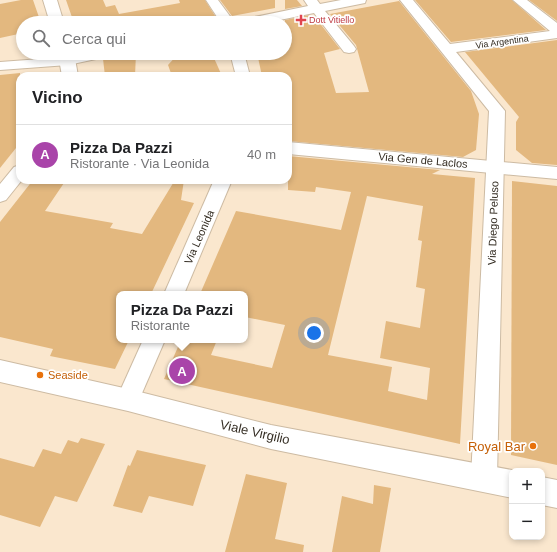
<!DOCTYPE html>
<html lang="it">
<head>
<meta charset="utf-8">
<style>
	:root { --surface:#fff; --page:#f6f6f6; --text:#202124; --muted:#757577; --line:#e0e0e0; --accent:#a944a9 }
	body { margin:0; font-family:Helvetica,sans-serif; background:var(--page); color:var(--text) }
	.controls { position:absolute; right:12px; bottom:12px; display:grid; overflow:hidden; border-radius:8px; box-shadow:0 2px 6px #0003 }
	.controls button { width:36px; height:36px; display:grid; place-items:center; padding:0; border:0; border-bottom:1px solid var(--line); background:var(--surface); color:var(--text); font:20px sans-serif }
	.you { position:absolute; left:314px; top:333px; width:14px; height:14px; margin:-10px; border:3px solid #fff; border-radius:50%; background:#1a73e8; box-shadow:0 0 0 6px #1a73e833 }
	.badge { display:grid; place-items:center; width:26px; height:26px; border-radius:50%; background:var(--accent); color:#fff; font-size:13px; font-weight:700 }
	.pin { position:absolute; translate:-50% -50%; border:2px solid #fff; box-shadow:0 1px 4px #0006 }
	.popup { position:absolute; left:116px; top:291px; width:132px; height:52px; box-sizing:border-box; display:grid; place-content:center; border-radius:8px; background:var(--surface); filter:drop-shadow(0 1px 3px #0005); font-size:13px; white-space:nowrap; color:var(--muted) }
	.popup b { font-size:15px; color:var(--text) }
	.popup::after { content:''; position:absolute; left:50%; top:100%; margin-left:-8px; border:8px solid transparent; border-top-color:var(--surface) }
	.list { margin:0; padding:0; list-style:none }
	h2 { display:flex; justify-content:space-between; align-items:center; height:52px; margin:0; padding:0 16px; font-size:17px }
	h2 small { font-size:13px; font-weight:400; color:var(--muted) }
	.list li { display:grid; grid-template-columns:26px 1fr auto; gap:12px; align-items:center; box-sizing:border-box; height:60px; padding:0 16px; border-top:1px solid var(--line) }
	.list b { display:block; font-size:15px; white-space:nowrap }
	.list p { margin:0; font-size:13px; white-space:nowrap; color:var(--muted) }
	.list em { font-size:13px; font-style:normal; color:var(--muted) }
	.icon { flex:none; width:22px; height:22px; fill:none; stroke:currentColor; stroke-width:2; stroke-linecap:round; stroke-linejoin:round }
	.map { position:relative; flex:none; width:557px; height:552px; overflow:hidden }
	.search { position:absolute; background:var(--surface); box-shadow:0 2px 6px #0003; left:16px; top:16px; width:276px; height:44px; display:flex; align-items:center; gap:10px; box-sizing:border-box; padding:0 14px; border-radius:22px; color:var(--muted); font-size:15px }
	.panel { position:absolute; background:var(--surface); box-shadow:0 2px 6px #0003; left:16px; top:72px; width:276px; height:112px; border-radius:12px }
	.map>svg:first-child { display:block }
	.building { fill:#e3b87f; fill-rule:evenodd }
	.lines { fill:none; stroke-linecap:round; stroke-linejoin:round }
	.minor-casing { stroke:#cdbba3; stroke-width:2 }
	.major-casing { stroke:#cdbba3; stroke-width:2 }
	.minor { fill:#fff; fill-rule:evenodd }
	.major { fill:#fff; fill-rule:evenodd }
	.health-dot { fill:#e0444e; stroke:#fff; stroke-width:1.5 }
	.food-dot { fill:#e8710a; stroke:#fff; stroke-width:1.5 }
	.labels { text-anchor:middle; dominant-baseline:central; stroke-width:3.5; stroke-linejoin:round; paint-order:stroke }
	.far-health-label { font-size:9px; fill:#be3a42; stroke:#fff; text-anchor:start }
	.far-street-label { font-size:9px; fill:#342d23; stroke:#fff }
	.street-label { font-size:11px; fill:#342d23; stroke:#fff }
	.food-label { font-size:11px; fill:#c56008; stroke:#fff; text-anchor:start }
	.near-street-label { font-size:13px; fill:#342d23; stroke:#fff }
	.near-food-label { font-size:13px; fill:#c56008; stroke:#fff; text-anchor:end }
</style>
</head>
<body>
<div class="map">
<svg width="557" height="552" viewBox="0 0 557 552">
	<rect width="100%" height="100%" fill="#fae7ce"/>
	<g class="building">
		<path d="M21 0H33L41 23H23V33L0 38V4Z"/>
		<path d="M66 0H103L106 7 115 5 119 14 180 3 179 0H205L217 19 197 23H74Z"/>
		<path d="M220 0H275V8L232 16Z"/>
		<path d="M285 0H297L302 6 285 9Z"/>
		<path d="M415 0H512L546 30 451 42Z"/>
		<path d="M529 0H557V21Z"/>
		<path d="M399 1 471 91 479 114 476 150 463 157 288 141V76H262L257 53H285V20L309 15 311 18 315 17 340 49 324 53 336 93 369 92 356 45 330 14Z"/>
		<path d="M557 40V165L532 163 516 150V122L519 117 465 52Z"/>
		<path d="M136 53 135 76H105L103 59Z"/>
		<path d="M179 53H201L209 55 214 58 222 76H172L168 65Z"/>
		<path d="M20 73V143L0 168V75Z"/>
		<path d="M288 156 440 170 432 174 475 178 460 444 164 379 181 340H217L211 355 272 368 285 325 245 317V294H200L236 211 341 230 351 192 316 187 315 192 288 190ZM367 196 423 206 418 240 422 241 416 287 425 289 420 328 386 321 380 358 430 368 427 400 388 391 392 367 328 355Z"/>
		<path d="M33 180H66L45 211 113 223 110 228 142 234 175 180H184L181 200 194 203 151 294H119V340H129L115 369 50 356 53 349 0 337V222Z"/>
		<path d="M512 181 557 186V465L511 455Z"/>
		<path d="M81 438 105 444 77 502 55 496 40 527 0 515V458L34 467 43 449 61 454 68 440 78 443Z"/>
		<path d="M137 450 206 465 193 506 149 496 142 513 113 506 128 465 130 466Z"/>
		<path d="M246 474 287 483 275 539 304 545 303 552H225Z"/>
		<path d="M374 485 391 488 380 552H332L342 496 373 504Z"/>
	</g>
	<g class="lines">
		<g class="minor-casing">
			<g id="minor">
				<path d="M206 0H218L235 23H221Z"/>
				<path d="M304 0H317L320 4 341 0H366L365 3 325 11 354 46 356 49 354 52 349 53 344 52 314 13 265 23H238L240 20 245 19 308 6Z"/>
				<path d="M400 0H413L450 44 550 31 513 0H527L557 23V38L456 52 505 111 497 478 493 487 484 490 475 487 471 478 489 111Z"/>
				<path d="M85 53H112L110 56 68 65 0 70V62L68 57Z"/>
				<path d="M230 53H244L250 76H236Z"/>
				<path d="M20 165V180H22L6 200 0 202V184L14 167Z"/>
				<path d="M214 180H232L184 294H164Z"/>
				<path d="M143 340H165L136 407 128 410 120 407 116 400Z"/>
			</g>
		</g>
		<g class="major-casing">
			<g id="major">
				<path d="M43 0H57L64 23H50Z"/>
				<path d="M58 53H74L78 76H62Z"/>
				<path d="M288 142 557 167V179L288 154Z"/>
				<path d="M0 360 128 389 271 425 512 470 514 471H512V498L271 449 128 411 0 382Z"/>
				<path d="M542 477 557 480V508L542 505Z"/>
			</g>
		</g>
		<use href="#minor" class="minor"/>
		<use href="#major" class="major"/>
	</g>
	<path class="health-dot" d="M299 14h4v4h4v4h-4v4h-4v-4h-4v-4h4z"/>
	<g class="food-dot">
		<circle cx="40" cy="375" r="4"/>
		<circle cx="533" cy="446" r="4"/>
	</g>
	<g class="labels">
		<g class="far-health-label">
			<text x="309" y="20">Dott Vitiello</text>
		</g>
		<g class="far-street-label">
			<text transform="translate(502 42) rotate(-8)">Via Argentina</text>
		</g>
		<g class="street-label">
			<text transform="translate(423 160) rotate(5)">Via Gen de Laclos</text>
			<text transform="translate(493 223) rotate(-88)">Via Diego Peluso</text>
			<text transform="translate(199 237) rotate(-66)">Via Leonida</text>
		</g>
		<g class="food-label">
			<text x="48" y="375">Seaside</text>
		</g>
		<g class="near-street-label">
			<text transform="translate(255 432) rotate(13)">Viale Virgilio</text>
		</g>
		<g class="near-food-label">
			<text x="525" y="446">Royal Bar</text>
		</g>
	</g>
</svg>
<div class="controls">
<button>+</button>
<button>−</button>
</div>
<div class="you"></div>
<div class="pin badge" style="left:182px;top:371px">A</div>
<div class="popup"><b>Pizza Da Pazzi</b>Ristorante</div>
<div class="search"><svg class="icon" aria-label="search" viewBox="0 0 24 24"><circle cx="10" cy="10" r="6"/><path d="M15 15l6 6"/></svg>Cerca qui</div>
<section class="panel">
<h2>Vicino<small></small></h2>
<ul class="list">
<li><span class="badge">A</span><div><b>Pizza Da Pazzi</b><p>Ristorante · Via Leonida</p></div><em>40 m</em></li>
</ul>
</section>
</div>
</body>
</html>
